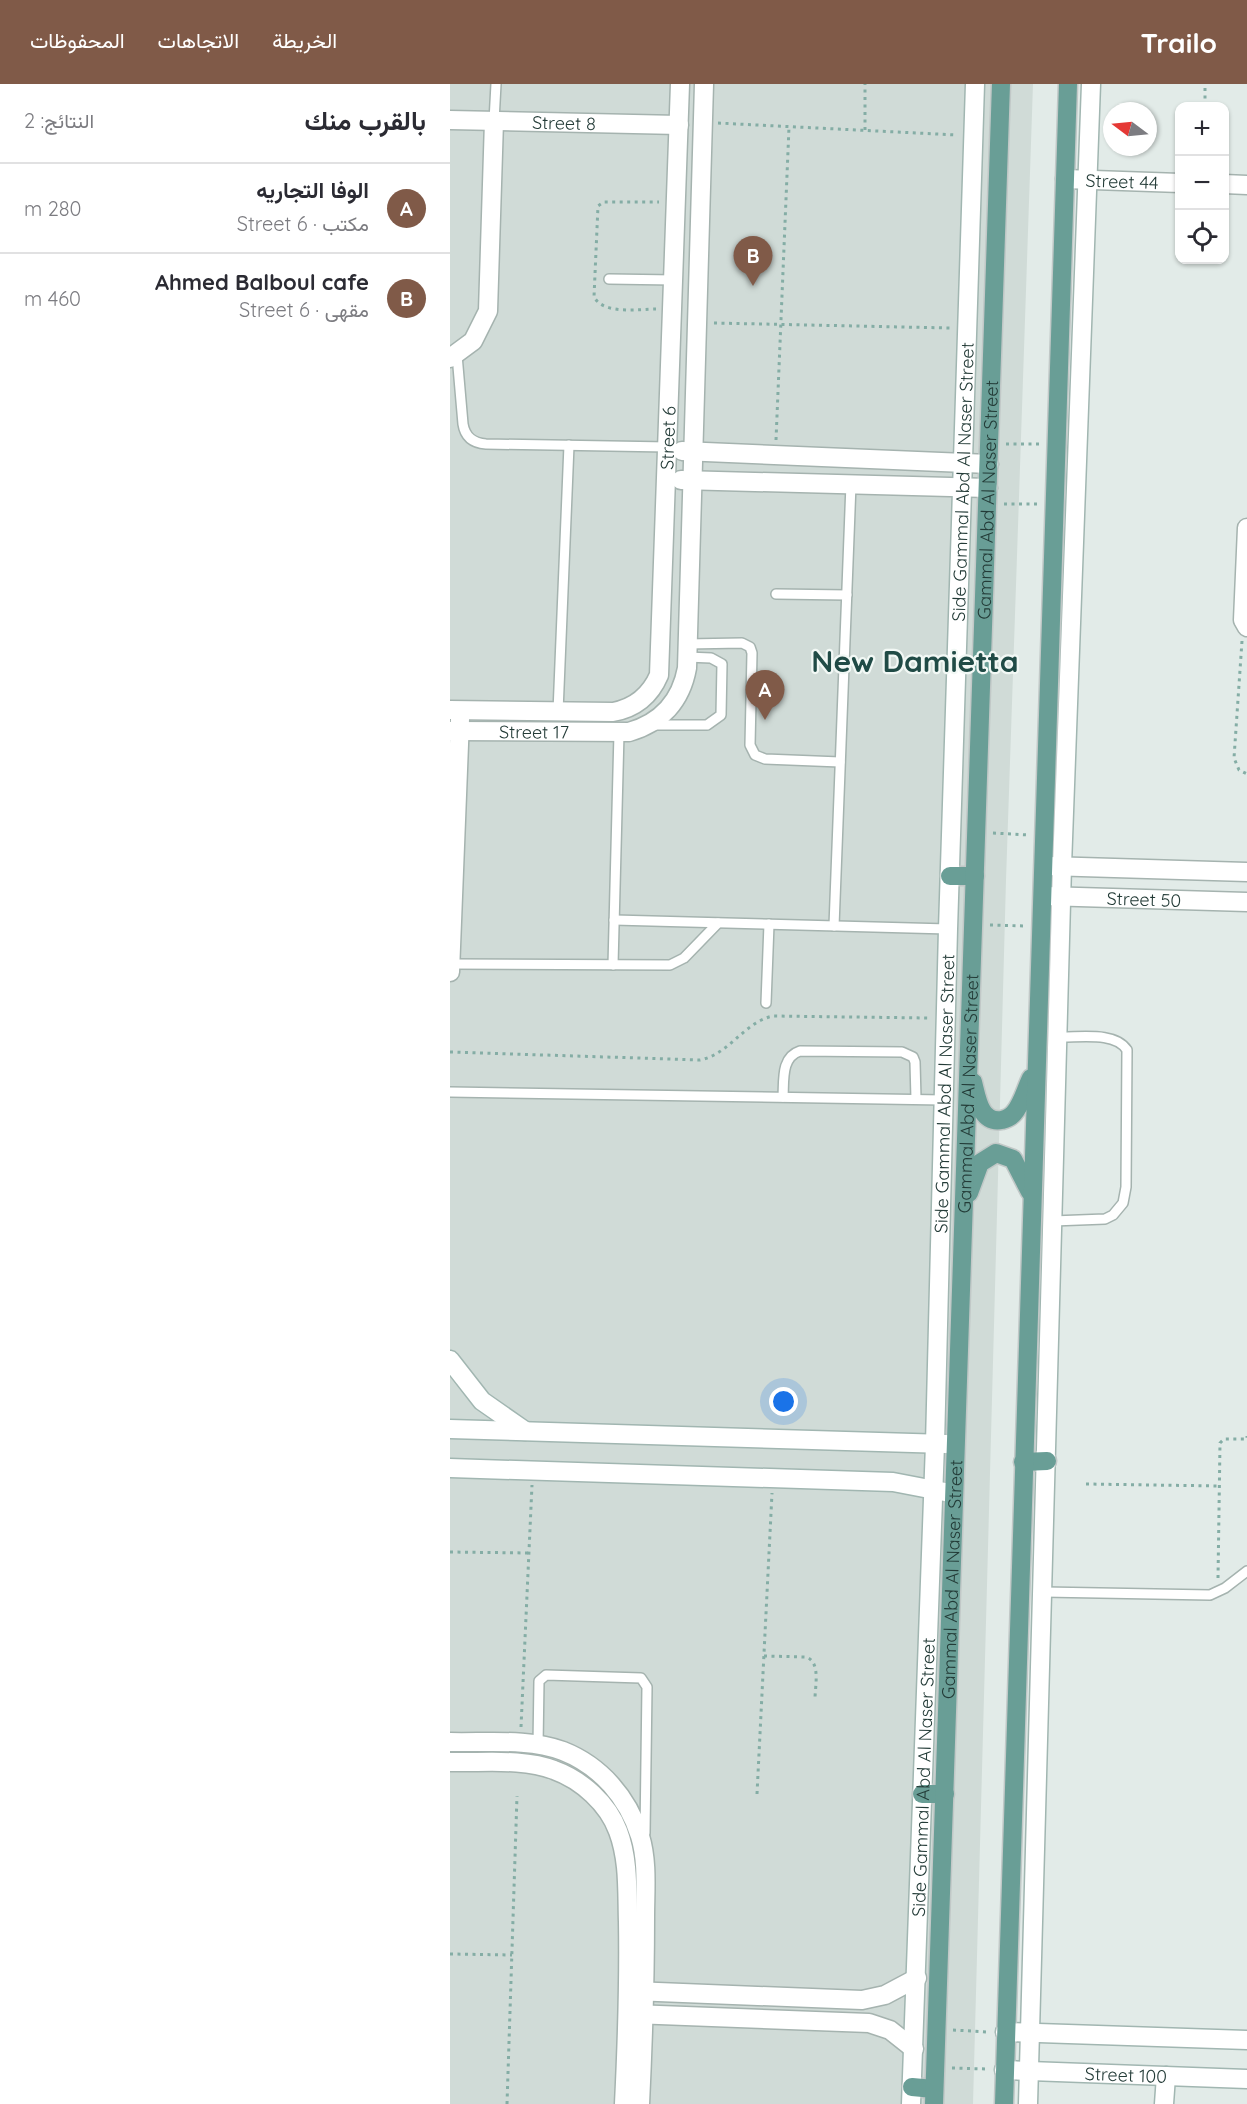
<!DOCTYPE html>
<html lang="ar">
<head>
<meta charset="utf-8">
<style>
	:root { --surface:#fff; --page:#f2f2f3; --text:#2b2b33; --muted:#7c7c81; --line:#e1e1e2; --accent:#805a48 }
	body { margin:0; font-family:Quicksand,Vazirmatn,sans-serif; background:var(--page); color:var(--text); direction:rtl }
	.controls { position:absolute; right:18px; top:18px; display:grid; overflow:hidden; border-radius:12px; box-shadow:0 2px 4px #0004 }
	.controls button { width:54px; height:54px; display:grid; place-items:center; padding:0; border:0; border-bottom:2px solid var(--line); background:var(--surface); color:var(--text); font:30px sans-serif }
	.compass { position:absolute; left:653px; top:18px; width:54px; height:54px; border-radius:50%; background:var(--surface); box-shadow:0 2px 4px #0004; rotate:286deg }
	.you { position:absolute; left:334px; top:1318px; width:21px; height:21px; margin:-15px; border:4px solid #fff; border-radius:50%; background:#1a73e8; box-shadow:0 0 0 9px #1a73e833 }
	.badge { display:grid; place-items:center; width:39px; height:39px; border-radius:50%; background:var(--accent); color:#fff; font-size:20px; font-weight:700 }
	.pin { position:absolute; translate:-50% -50px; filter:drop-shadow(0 2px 3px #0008) }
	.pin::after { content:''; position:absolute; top:32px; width:21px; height:18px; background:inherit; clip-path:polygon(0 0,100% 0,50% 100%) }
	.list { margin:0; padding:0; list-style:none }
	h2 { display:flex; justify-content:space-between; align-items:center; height:78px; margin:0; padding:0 24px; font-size:26px }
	h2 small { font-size:20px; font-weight:400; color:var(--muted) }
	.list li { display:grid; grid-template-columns:39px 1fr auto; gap:18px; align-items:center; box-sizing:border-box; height:90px; padding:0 24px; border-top:2px solid var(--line) }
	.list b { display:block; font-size:22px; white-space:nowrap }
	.list p { margin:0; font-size:20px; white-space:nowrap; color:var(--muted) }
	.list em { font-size:20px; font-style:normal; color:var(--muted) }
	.icon { flex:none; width:33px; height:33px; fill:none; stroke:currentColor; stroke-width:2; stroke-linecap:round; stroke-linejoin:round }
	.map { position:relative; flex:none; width:797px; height:2020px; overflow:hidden; direction:ltr }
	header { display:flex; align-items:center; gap:36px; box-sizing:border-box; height:84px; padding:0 30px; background:var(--accent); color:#fff }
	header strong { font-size:28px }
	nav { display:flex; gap:33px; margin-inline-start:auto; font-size:21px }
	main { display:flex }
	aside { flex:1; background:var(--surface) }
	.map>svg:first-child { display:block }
	.built { fill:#d0dbd7 }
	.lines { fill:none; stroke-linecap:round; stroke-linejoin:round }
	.service-casing { stroke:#a5b3af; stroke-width:12 }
	.minor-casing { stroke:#a5b3af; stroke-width:21 }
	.tertiary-casing { stroke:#a5b3af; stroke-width:21 }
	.secondary-casing { stroke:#a1b6b1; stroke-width:21 }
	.primary-casing { stroke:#c1c8c7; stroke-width:21 }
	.path { stroke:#84ada5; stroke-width:3; stroke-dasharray:3 4.5; stroke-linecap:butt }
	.service { stroke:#fff; stroke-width:9 }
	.minor { stroke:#fff; stroke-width:18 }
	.tertiary { stroke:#fff; stroke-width:18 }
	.secondary { stroke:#fff; stroke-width:18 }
	.primary { stroke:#699e96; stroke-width:18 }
	.labels { text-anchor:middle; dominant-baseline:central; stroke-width:4.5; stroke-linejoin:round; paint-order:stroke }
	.street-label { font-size:18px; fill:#233b37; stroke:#f2f8f5 }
	.town-label { font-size:30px; font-weight:bold; fill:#204b46; stroke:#f2f8f5 }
</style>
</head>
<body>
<header>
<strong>Trailo</strong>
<nav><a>الخريطة</a><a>الاتجاهات</a><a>المحفوظات</a></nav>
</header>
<main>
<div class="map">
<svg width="797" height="2020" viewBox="0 0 797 2020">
	<rect width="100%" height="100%" fill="#e2ebe8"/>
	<path class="built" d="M0 0H583L556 796 523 2020H0Z"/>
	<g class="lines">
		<g class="service-casing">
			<g id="service">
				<path d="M44 37 46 0"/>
				<path d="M159 195 224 196"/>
				<path d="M7 271 13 340C15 353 23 359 36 360L218 363"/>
				<path d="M326 510 397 511"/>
				<path d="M237 560 292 559 300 563 302 569 300 661 305 671 315 675 390 678"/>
				<path d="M108 628 119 361"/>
				<path d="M201 641H257L271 631 272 580 261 574 237 573"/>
				<path d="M164 836 498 845"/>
				<path d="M384 842 401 400"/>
				<path d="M0 880 220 881 234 874 268 839"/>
				<path d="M163 881 169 649"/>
				<path d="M316 919 319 840"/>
				<path d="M0 1008 493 1016"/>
				<path d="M333 1013C334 996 331 973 350 967L452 968 463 973 465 978 466 1015"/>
				<path d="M603 1137 655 1135 663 1131 673 1119 676 1103 677 966C665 947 628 954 608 953"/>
				<path d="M594 1508 760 1511 775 1504 797 1487"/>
				<path d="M88 1661 89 1597 96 1591 191 1594 197 1603 195 1749"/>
			</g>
		</g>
		<g class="minor-casing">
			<g id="minor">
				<path id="s1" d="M0 36 229 41"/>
				<path id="s2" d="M615 95 730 99"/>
				<path d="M774 100 797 101"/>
				<path d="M0 274 23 257 38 227 44 37"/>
				<path d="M232 367 539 380"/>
				<path d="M231 396 538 404"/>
				<path d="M797 444 793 536 797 543"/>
				<path id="s3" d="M0 626 163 628C185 624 200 612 209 591L230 0"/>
				<path id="s4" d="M0 647 179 648C211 639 231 617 237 584L254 0"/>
				<path d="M0 888 10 635"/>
				<path d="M0 1658C36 1659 79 1654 113 1667 151 1682 178 1714 190 1752 198 1778 195 1807 195 1833 195 1896 193 1958 190 2020"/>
				<path d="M0 1678C33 1679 73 1674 104 1686 132 1696 158 1720 168 1747 179 1776 177 1808 178 1838 179 1899 177 1959 174 2020"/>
				<path d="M183 1907 412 1916 435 1911 467 1894"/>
				<path d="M183 1930 419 1939 440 1946 464 1965"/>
			</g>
		</g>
		<g class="tertiary-casing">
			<g id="tertiary">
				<path d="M598 782 797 788"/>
				<path id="s5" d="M595 812 797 818"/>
			</g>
		</g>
		<g class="secondary-casing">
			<g id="secondary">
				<path d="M0 1276 32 1317 75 1347"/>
				<path d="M0 1345 496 1360"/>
				<path d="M0 1384 443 1398 495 1408"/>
				<path d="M555 1948 797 1956"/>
				<path id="s6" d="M554 1986 797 1995"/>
				<path id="s7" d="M461 2020 485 1360 498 845 525 0"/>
				<path d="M578 2020 612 782 641 0"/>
				<path d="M714 2020 716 1992"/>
			</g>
		</g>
		<g class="primary-casing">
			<g id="primary">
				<path d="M500 792H525"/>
				<path d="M523 998C527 1013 530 1040 552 1036 556 1035 561 1033 564 1029 572 1020 576 1004 581 994"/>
				<path d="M519 1109 530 1079 546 1069 563 1075 580 1108"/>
				<path d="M573 1378 597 1377"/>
				<path d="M472 1710H495"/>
				<path d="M462 2003 484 2005"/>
				<path id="s8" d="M484 2020 551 0"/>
				<path d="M554 2020 618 0"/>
			</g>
		</g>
		<g class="path">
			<path d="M755 22V0"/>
			<path d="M268 39 507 51"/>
			<path d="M415 46V0"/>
			<path d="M206 225C189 225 154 231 144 213L148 122 154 118H209"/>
			<path d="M264 239 500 244"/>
			<path d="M326 356 339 43"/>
			<path d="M556 360H591"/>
			<path d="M554 420H589"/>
			<path d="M792 557 784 674 789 686 797 690"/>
			<path d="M543 749 579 751"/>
			<path d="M540 841 576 842"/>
			<path d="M0 968 250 976C280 970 294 938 323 932L479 934"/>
			<path d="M636 1400 769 1402"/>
			<path d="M0 1468 79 1469"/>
			<path d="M768 1494 770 1359 774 1355H797V1352"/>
			<path d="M314 1572 356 1573C371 1578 365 1602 365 1615"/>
			<path d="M71 1643 82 1401"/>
			<path d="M307 1710 322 1409"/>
			<path d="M0 1870 62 1871"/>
			<path d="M503 1946 538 1948"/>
			<path d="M502 1984 537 1985"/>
			<path d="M57 2020 67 1712"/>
		</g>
		<use href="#service" class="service"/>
		<use href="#minor" class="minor"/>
		<use href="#tertiary" class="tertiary"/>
		<use href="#secondary" class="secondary"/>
		<use href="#primary" class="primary"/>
	</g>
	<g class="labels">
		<g class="street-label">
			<text stroke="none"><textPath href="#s1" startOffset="114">Street 8</textPath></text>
			<text stroke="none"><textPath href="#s2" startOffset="57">Street 44</textPath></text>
			<text stroke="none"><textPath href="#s3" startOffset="462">Street 6</textPath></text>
			<text stroke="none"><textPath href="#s7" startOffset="1623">Side Gammal Abd Al Naser Street</textPath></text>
			<text stroke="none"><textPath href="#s8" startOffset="1605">Gammal Abd Al Naser Street</textPath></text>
			<text stroke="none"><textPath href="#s4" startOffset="84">Street 17</textPath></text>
			<text stroke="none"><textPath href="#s5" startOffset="99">Street 50</textPath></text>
			<text stroke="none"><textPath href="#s7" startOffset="1011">Side Gammal Abd Al Naser Street</textPath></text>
			<text stroke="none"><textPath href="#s8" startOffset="1011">Gammal Abd Al Naser Street</textPath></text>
			<text stroke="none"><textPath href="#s8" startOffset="525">Gammal Abd Al Naser Street</textPath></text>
			<text stroke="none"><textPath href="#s7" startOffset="327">Side Gammal Abd Al Naser Street</textPath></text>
			<text stroke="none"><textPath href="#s6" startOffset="122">Street 100</textPath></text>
		</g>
		<g class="town-label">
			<text x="465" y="577">New Damietta</text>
		</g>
	</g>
</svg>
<div class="controls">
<button>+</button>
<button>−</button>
<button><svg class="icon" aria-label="locate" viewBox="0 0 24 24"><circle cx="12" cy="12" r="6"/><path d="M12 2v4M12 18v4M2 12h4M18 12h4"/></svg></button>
</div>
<svg class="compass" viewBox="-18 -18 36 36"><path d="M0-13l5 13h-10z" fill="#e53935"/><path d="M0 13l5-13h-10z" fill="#7c7c81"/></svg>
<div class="you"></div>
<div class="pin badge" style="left:315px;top:636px">A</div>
<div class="pin badge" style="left:303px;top:202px">B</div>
</div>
<aside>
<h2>بالقرب منك<small>النتائج: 2</small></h2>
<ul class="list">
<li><span class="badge">A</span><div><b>الوفا التجاريه</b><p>مكتب · Street 6</p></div><em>280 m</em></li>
<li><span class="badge">B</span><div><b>Ahmed Balboul cafe</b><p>مقهى · Street 6</p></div><em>460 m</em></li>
</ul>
</aside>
</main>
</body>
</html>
